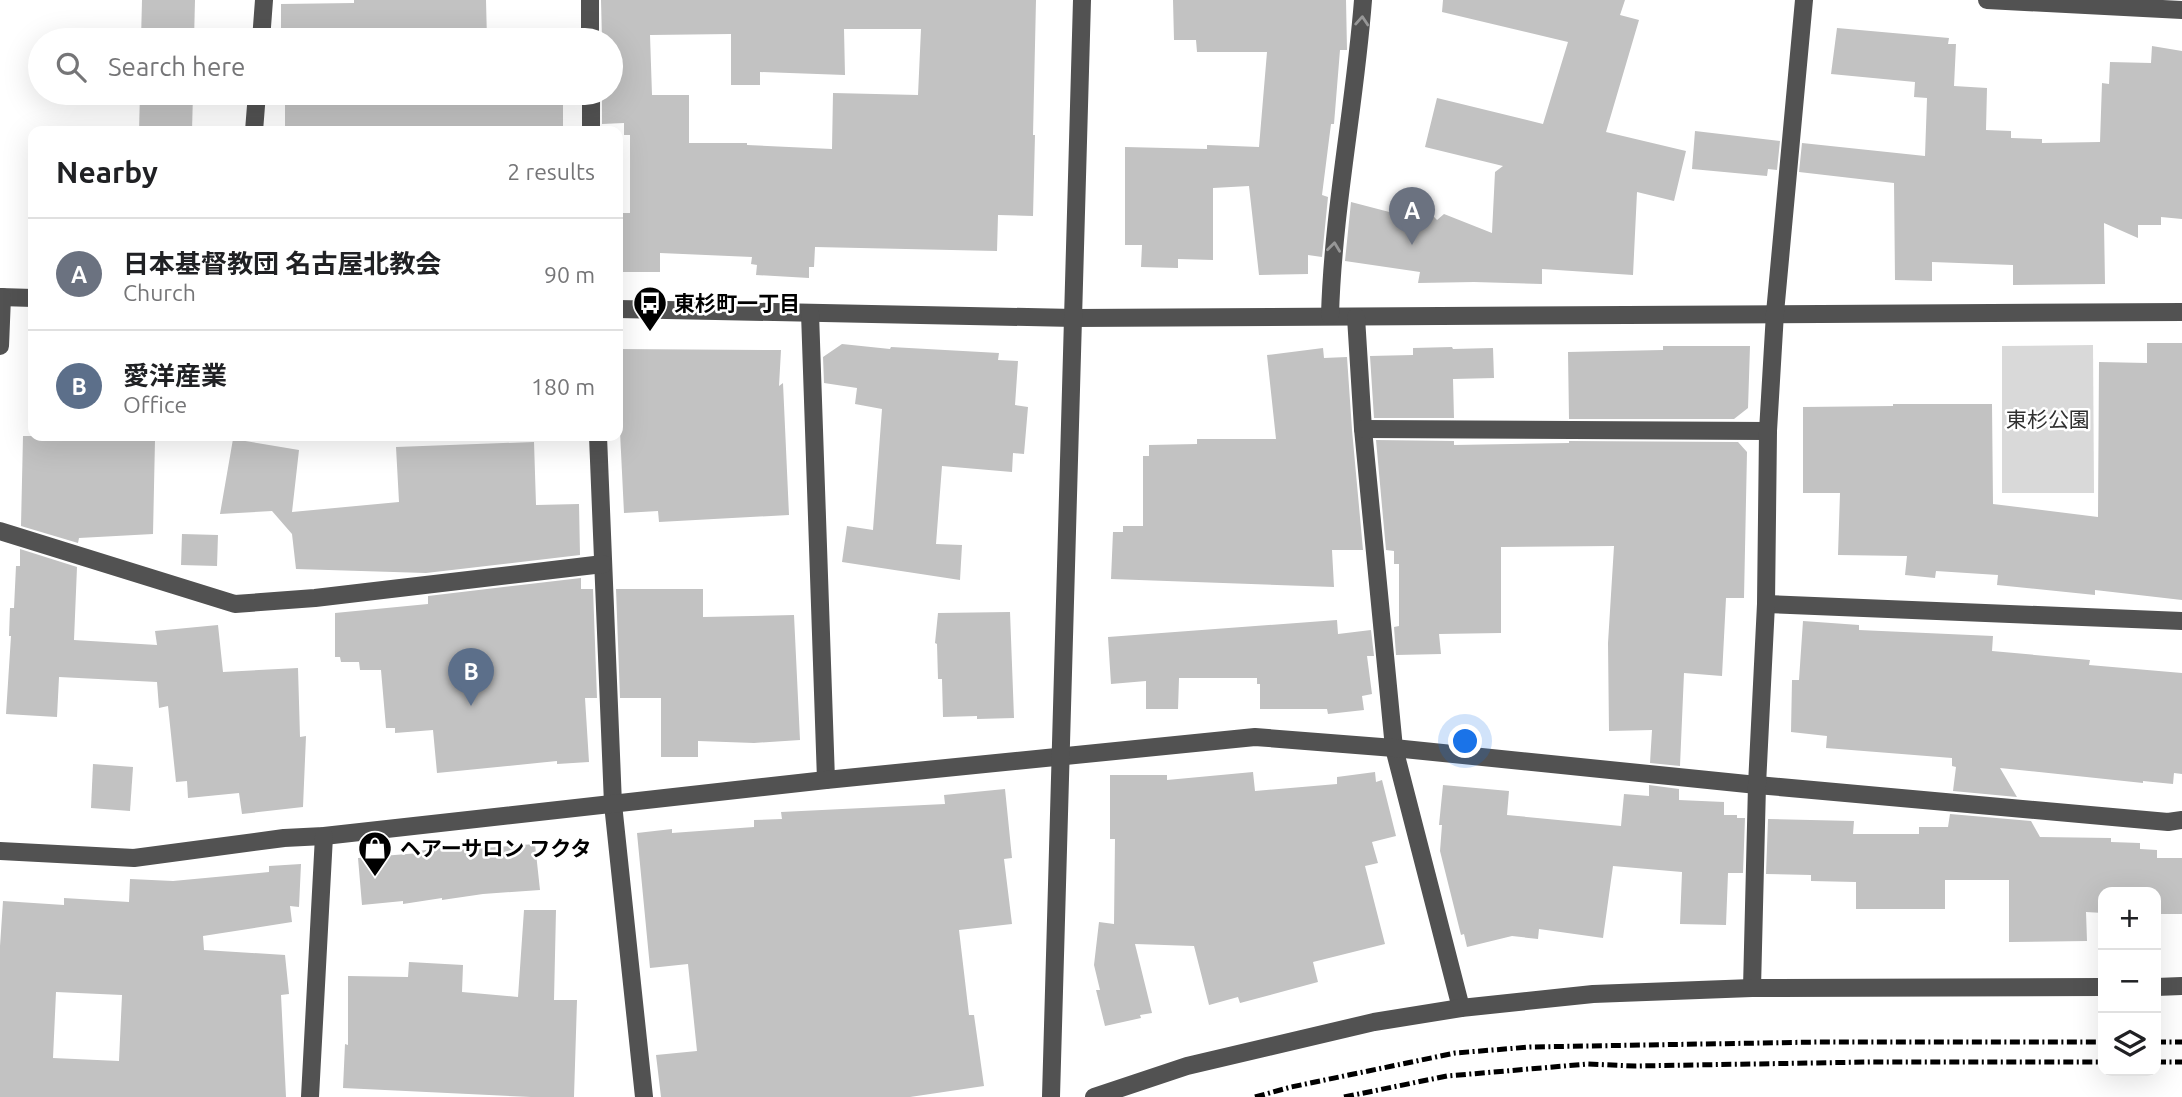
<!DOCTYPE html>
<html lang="en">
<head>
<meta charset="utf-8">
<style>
	:root { --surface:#fff; --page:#f6f6f6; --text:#202124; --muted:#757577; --line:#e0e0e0; --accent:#111827 }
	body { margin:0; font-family:Ubuntu,"Noto Sans JP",sans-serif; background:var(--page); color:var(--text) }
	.controls { position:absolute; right:21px; bottom:21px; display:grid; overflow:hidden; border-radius:14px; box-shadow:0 7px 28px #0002 }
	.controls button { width:63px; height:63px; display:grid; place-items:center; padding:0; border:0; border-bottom:2px solid var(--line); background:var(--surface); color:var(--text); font:35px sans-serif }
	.you { position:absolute; left:1466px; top:742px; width:24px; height:24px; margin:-18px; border:5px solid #fff; border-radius:50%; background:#1a73e8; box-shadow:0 0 0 10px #1a73e833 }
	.badge { display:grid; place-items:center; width:46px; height:46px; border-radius:50%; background:var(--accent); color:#fff; font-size:23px; font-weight:700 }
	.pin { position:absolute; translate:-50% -58px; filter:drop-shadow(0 2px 4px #0008) }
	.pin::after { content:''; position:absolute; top:37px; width:24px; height:21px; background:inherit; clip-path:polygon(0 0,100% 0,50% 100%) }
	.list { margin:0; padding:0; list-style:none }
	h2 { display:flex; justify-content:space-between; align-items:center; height:91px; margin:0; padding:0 28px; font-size:30px }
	h2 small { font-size:23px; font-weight:400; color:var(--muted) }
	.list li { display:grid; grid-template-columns:46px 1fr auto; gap:21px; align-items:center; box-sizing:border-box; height:112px; padding:0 28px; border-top:2px solid var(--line) }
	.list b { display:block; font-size:26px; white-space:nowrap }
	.list p { margin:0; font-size:23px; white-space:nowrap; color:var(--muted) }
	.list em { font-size:23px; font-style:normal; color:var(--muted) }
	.icon { flex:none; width:38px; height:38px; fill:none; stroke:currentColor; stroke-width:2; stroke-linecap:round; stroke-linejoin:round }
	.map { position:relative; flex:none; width:2182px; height:1097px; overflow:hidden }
	.search { position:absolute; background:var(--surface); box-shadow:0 7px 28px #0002; left:28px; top:28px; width:595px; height:77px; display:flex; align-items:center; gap:18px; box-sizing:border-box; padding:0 24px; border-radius:38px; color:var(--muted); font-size:26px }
	.panel { position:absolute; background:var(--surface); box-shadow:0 7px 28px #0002; left:28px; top:126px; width:595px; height:315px; border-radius:14px }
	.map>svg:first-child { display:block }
	.green { fill:#d9d9d9 }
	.building { fill:#c2c2c2; fill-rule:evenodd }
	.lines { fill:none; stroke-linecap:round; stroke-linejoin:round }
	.minor { stroke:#525252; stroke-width:18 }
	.rail { stroke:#000; stroke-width:5; stroke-dasharray:10 3.5 2 3.5; stroke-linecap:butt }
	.oneway { stroke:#979797 }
	.labels { text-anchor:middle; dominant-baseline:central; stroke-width:5; stroke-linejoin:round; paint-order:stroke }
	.poi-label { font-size:21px; font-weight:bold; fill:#000; stroke:#fff; text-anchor:start }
	.park-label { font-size:21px; fill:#303030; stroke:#fff }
</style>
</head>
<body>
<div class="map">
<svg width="2182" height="1097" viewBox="0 0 2182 1097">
	<rect width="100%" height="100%" fill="#fff"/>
	<path class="green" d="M2093 345 2094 493H2002V346Z"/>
	<g class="building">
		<path d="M142 0H195L194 40H141Z"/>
		<path d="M354 0H486L487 40H281V4L354 3Z"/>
		<path d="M601 0H1036L1033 135H1035L1033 216 998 215 997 251 815 247 814 267H809V278L756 275 757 265 751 264 752 257 660 253V272H618V213H630V135H624V123L602 124V93H611V40H602ZM844 29H921L918 95 833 93 832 149 747 145V143H689V95H652L650 35 731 34V85H760V72L845 75Z"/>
		<path d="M1173 0H1346L1347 50H1340L1334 124H1331L1322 195 1328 197 1322 257 1308 255V274L1259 275 1249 186 1213 188V260L1178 259V268L1141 267 1142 245H1125V147L1207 149V145L1259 147 1267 52H1197L1196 40H1174Z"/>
		<path d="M1443 0H1625L1620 15 1639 20 1606 132 1686 151 1674 201 1637 192 1633 275 1542 269V284L1474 282 1418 283 1420 272 1345 261 1351 202 1397 214 1414 196 1437 220 1444 214 1492 233 1495 172 1503 166 1425 147 1437 98 1543 124 1568 42 1442 12Z"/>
		<path d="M1837 28 1949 38 1948 44H1956L1954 86 1987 88 1986 130 2011 131V138L2042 139V143L2100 142 2102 83 2109 84 2110 62 2151 63 2152 46 2182 51V219L2161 217V225H2138V238L2104 223 2105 284 2013 285V265L1932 262V281L1895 280 1894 183 1799 172 1802 143 1925 156 1927 98 1914 97 1915 82 1831 74Z"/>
		<path d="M140 93H193L192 131H139Z"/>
		<path d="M362 96 499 101H563V131H285V99L362 101Z"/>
		<path d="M1695 131 1780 141 1777 170 1768 169 1767 176 1692 169Z"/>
		<path d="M2147 343H2182V600L2095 590V595L1997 585 1998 575 1936 571 1935 578 1905 575 1907 556 1838 555 1840 493H1803V407L1893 406V404H1992L1993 504 2098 517 2099 362 2147 363Z"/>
		<path d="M842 344 890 349 891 347 999 353 998 360 1018 361 1015 405 1028 407 1024 454 1013 453 1012 472 942 466 936 544 962 545 960 580 842 562 847 526 873 530 882 409 855 404 857 388 824 383 823 357Z"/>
		<path d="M1663 346H1750L1748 408 1734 419H1569L1568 352 1663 350Z"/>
		<path d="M1452 347 1453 349 1493 348 1494 378 1453 379 1454 418H1374L1370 356 1413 355V348Z"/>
		<path d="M1323 348 1324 358 1347 357 1352 430 1363 550H1332L1334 587 1111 579 1113 532H1123V526H1143V456H1149V445L1197 444V439H1276L1267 355Z"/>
		<path d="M618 349 781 350 779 386 783 383 789 515 659 522 658 511 624 513 618 391Z"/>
		<path d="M23 436H147V440H155L153 534 79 538 78 543 21 526Z"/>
		<path d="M233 439 299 450 292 512 399 502 396 447 534 442 536 505 579 504 580 555 426 573 296 569 292 534 272 511 220 514Z"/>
		<path d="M1376 440 1454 441V445L1569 443V441L1738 442 1747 452 1744 598H1726L1722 676 1684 673 1680 766 1650 763 1652 730 1609 731 1608 643 1614 546 1501 547V633L1439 634 1441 654 1396 655 1394 627 1399 626V564H1394V551L1386 550Z"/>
		<path d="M182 534 218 535 217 566 181 565Z"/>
		<path d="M20 549 77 567 74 640 157 645 155 631 218 625 223 672 298 668 300 737 306 736 303 807 242 814 239 793 188 798 187 781 176 782 168 706 159 708 157 682 59 677 57 717 6 714 11 636H9L10 608H14L16 566H20Z"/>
		<path d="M581 578V589H593L597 698H585L589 762 557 764V761L437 773 433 730 395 733V728H386L381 670H360L359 662H341L340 657H335V613L428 604V596Z"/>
		<path d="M616 589H703V617L794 615 800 740 754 743 698 741V757H661V698H620Z"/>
		<path d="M1010 612 1014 718 977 719V716L943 717 942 679H938L937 644 935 643 938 613Z"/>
		<path d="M1337 620 1338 634 1371 630 1374 656H1367L1372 694 1362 696 1364 710 1328 714 1327 709H1260V684H1257V678H1179L1178 709H1146V681L1111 684 1108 637Z"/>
		<path d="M1803 621 1859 625V630L1993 636 1992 651 2090 660 2089 665 2182 673V774L2174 773 2173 784 2143 781V783L2000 768 2017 797 1953 791 1956 767 1952 766V758L1826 748 1827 736 1791 732 1792 680H1799Z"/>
		<path d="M93 764 133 767 130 811 91 808Z"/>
		<path d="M1253 772 1255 791 1337 784V777L1375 772 1376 782 1382 780 1396 836 1372 842 1378 863 1365 866 1385 944 1313 962 1318 982 1240 1003 1238 997 1209 1005 1194 946 1135 944 1152 1013 1140 1015 1141 1018 1105 1026 1096 990H1100L1094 965 1099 922 1114 924 1115 839H1110V775H1167V780Z"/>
		<path d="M1443 785 1509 791 1507 815 1621 826 1624 794 1649 796V785L1679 789V800L1724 802V815H1737V818H1745L1743 873H1728L1726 925 1680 924 1682 872 1613 866 1603 938 1539 929 1538 939 1512 936 1467 947 1464 934 1461 935 1440 851 1442 825H1439Z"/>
		<path d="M1005 789 1012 858 1004 859 1012 924 959 930 969 1015H974L984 1086 910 1097H661L656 1055 697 1051 688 964 650 968 637 833 672 829V833L754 827V820L782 819 781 812 945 804 944 795Z"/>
		<path d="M1950 814 2031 821 2040 837 2111 838V842L2140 843V849L2157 850V858H2182V914H2156V892H2103V913L2086 912 2087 941 2009 942V880H1945V909H1856V882L1811 881V875L1766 874 1768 819 1854 821 1853 834H1919V827H1948Z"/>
		<path d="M535 844 540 890 483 894 442 900V898L403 904V901L362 905 358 858 419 853 418 851 456 846 457 850Z"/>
		<path d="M301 864 299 907 290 906 292 922 203 936 204 950 285 955 289 994 281 995 286 1097H0V946L3 901 64 905V898L129 902 130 879 173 881 269 872V866ZM56 992 122 995 119 1061 53 1058Z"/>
		<path d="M524 910H556L554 1000H577L574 1097H531L343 1088 345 1044 348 1045V976L408 977 409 962 463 965 462 992 518 997Z"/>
	</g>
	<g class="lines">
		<g class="minor">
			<path d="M590 0V40"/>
			<path d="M1987 0 2182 10"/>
			<path d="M261 40 264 0"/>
			<path d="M591 93V131"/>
			<path d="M254 131 257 93"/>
			<path d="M0 297 33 298"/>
			<path d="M618 309 1074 318 2182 312"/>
			<path d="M810 313 826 780"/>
			<path d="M1330 315C1333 210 1355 105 1363 0"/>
			<path d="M1356 317 1363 429 1394 748 1461 1008"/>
			<path d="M0 346 2 297"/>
			<path d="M1363 429 1768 431"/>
			<path d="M598 436 613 804 644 1097"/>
			<path d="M0 531 235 604 315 598 603 564"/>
			<path d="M1766 604 2182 621"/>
			<path d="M0 851 134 858 284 838 324 836 826 780 1255 737 1394 748 1757 785 2168 822 2182 820"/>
			<path d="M2156 987 2182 986"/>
			<path d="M1752 988 1757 785 1766 604 1768 431 1775 313 1804 0"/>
			<path d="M310 1097 324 836"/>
			<path d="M1051 1097 1082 0"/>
			<path d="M1094 1097 1187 1066 1374 1022 1461 1008 1593 994 1752 988 2103 987"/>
		</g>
		<g class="rail">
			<path d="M2156 1042H2182"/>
			<path d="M2156 1062H2182"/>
			<path d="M1255 1097 1291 1087 1455 1053 1530 1047 1819 1042H2103"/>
			<path d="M1344 1097 1447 1076 1588 1064 1635 1066 1870 1062H2103"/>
		</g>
	</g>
	<defs><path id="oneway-chevron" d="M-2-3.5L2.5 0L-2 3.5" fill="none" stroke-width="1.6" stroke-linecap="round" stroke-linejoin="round" transform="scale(1.75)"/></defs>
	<g class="oneway">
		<use href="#oneway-chevron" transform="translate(1362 21) rotate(-86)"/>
		<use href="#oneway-chevron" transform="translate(1334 247) rotate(-83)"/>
	</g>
	<defs>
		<g id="bus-pin" transform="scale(1.75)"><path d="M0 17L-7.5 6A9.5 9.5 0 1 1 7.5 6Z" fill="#000" stroke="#fff"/><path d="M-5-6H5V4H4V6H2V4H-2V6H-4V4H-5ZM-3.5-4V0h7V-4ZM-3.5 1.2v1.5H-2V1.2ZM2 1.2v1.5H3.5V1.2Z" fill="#fff"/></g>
		<g id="shop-pin" transform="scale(1.75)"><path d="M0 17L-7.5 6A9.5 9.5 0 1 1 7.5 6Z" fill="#000" stroke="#fff"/><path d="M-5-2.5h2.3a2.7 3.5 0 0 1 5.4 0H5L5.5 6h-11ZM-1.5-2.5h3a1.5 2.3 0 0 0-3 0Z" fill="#fff"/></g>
	</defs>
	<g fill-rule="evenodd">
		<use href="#bus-pin" x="650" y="303"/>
		<use href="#shop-pin" x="375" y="848"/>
	</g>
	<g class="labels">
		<g class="poi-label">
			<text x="674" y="303">東杉町一丁目</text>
			<text x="400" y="848">ヘアーサロン フクタ</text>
		</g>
		<g class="park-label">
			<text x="2048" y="419">東杉公園</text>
		</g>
	</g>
</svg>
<div class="controls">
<button>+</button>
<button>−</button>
<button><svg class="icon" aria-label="layers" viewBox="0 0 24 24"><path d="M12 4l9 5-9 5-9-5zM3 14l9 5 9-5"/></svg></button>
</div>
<div class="you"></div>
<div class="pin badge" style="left:1412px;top:245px;background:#6b7280">A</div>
<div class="pin badge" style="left:471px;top:706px;background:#5c6f8a">B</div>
<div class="search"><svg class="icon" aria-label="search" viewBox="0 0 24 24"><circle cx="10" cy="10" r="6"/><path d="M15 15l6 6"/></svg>Search here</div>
<section class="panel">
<h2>Nearby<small>2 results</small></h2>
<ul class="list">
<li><span class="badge" style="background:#6b7280">A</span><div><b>日本基督教団 名古屋北教会</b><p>Church</p></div><em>90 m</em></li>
<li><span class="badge" style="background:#5c6f8a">B</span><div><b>愛洋産業</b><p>Office</p></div><em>180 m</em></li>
</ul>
</section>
</div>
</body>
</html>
